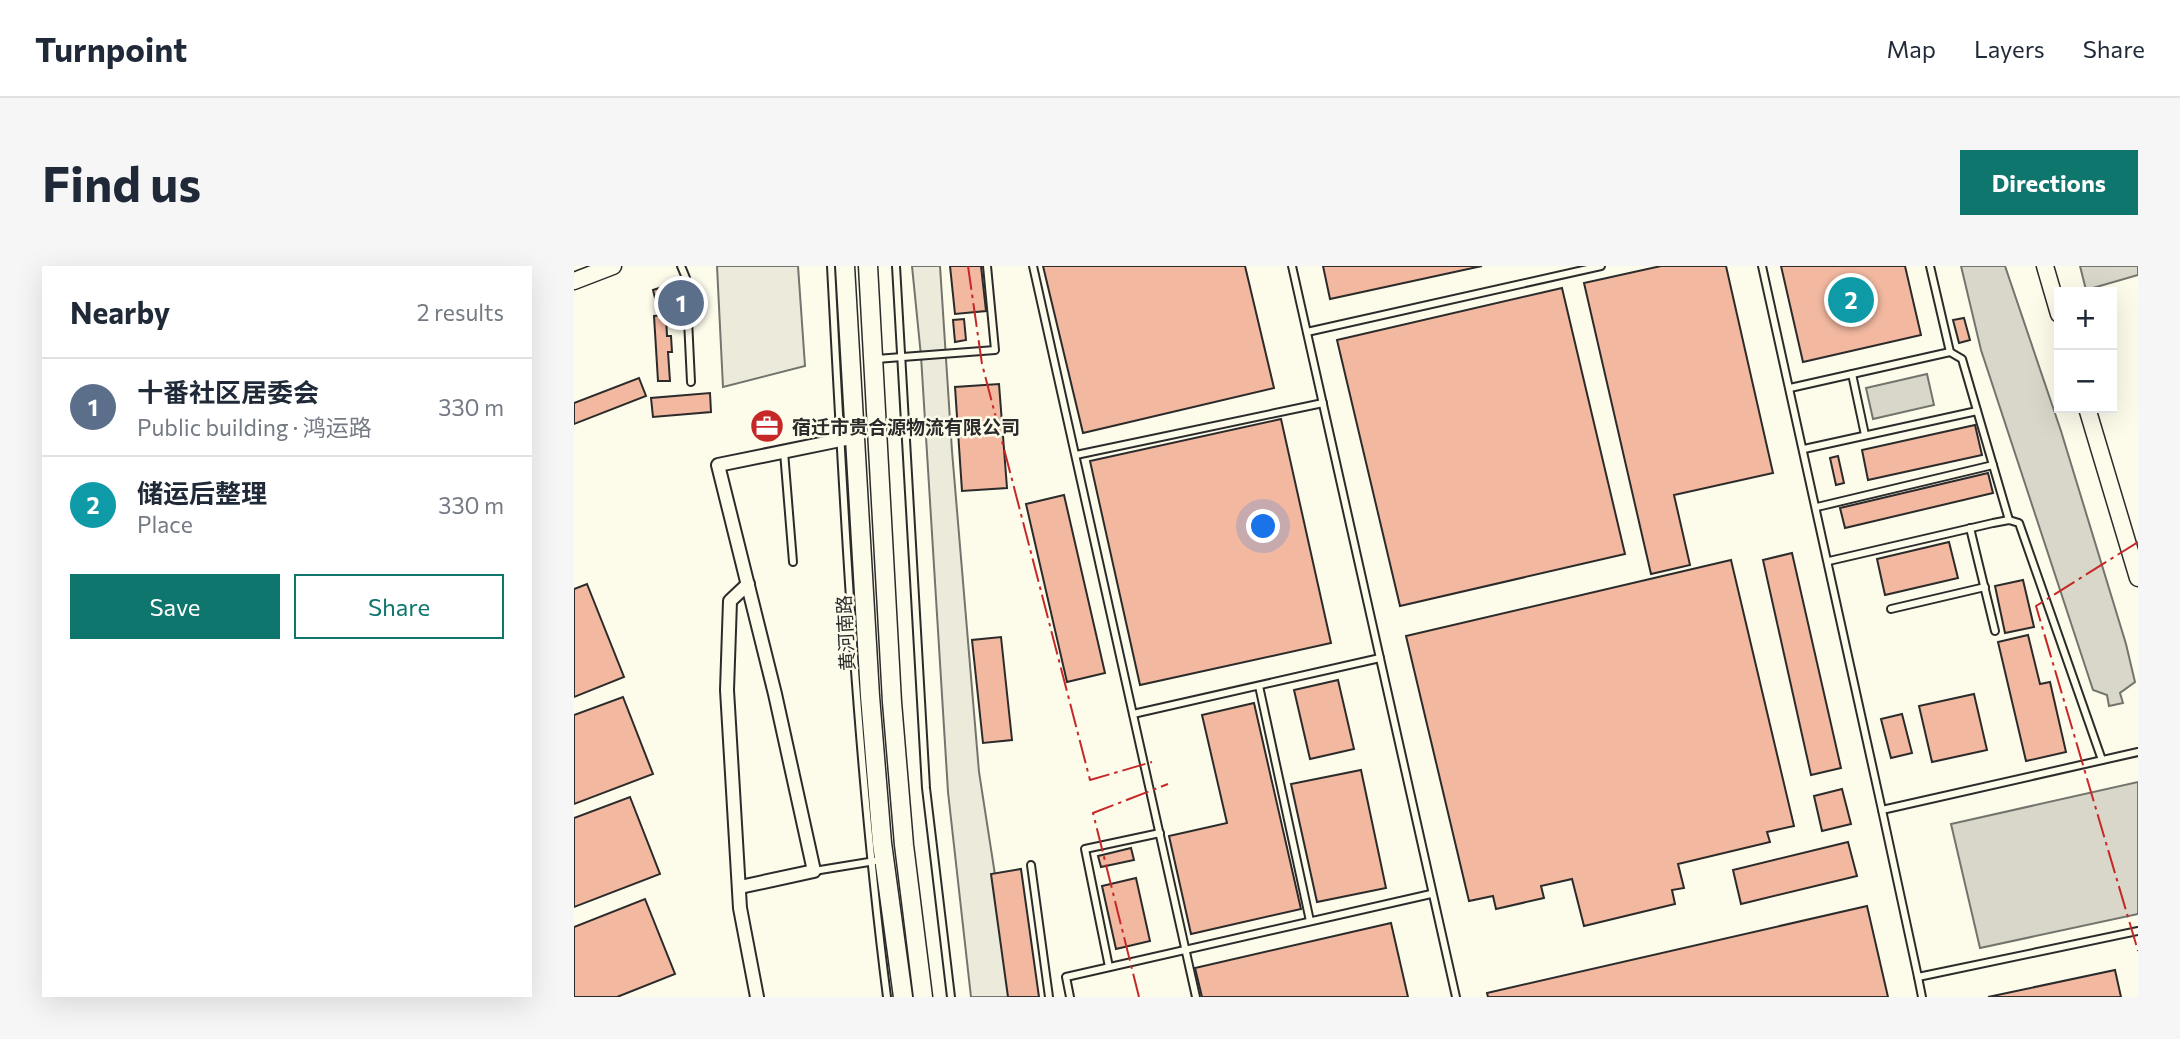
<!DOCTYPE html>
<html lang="en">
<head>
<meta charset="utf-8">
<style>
	:root { --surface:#fff; --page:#f6f6f7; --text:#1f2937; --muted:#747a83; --line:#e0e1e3; --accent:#0f766e }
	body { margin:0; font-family:Commissioner,"Noto Sans SC",sans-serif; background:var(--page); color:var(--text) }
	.controls { position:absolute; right:21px; top:21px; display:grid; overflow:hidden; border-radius:0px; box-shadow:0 7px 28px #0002 }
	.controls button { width:63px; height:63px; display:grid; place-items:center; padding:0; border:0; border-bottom:2px solid var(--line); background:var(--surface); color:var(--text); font:35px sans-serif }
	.you { position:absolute; left:690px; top:261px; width:24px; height:24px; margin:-18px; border:5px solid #fff; border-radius:50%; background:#1a73e8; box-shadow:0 0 0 10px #1a73e833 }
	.badge { display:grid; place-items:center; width:46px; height:46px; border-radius:50%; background:var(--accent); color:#fff; font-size:23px; font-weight:700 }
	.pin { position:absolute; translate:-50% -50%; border:4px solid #fff; box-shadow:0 2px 7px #0006 }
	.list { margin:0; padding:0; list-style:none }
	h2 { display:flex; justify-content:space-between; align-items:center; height:91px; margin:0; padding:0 28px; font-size:30px }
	h2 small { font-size:23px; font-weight:400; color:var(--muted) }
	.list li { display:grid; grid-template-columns:46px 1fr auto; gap:21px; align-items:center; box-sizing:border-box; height:98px; padding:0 28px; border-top:2px solid var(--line) }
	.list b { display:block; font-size:26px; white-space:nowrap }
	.list p { margin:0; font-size:23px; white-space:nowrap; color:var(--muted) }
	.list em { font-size:23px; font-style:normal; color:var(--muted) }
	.actions { display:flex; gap:14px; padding:21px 28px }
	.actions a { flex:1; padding:16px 0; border:2px solid var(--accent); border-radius:0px; text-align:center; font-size:24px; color:var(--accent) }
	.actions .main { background:var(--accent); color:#fff }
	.map { position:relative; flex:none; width:1564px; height:731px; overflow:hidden; border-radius:0px }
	header { display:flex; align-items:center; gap:42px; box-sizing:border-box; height:98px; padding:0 35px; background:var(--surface); border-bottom:2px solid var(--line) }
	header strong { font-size:33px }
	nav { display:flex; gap:38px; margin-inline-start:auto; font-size:24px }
	.intro { display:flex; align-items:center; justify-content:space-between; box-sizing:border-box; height:168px; padding:0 42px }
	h1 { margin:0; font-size:49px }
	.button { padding:18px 32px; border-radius:0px; background:var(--accent); color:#fff; font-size:24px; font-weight:700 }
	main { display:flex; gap:42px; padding:0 42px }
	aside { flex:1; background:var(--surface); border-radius:0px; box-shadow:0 7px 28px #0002 }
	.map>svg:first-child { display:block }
	.green { fill:#ecebdb; stroke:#74746e; stroke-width:2 }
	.water { fill:#d8d7c9; stroke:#74746e; stroke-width:2 }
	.building { fill:#f2b8a0; stroke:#2b2b2b; stroke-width:2 }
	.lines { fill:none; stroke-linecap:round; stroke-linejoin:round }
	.lane-casing { stroke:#2b2b2b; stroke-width:10 }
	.street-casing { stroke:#2b2b2b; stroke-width:16 }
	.secondary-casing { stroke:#2b2b2b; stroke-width:19 }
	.primary-casing { stroke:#2b2b2b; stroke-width:21 }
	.lane { stroke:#fdfbea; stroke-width:6 }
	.street { stroke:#fdfbea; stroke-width:12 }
	.secondary { stroke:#fdfbea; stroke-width:16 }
	.primary { stroke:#fdfbea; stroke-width:18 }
	.power { stroke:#c62828; stroke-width:2; stroke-dasharray:24 5 3.5 5; stroke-linecap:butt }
	.labels { text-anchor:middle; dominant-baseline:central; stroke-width:5; stroke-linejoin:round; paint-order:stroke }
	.poi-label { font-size:19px; font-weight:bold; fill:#2b2b2b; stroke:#fdfbea; text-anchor:start }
	.street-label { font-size:19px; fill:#2b2b2b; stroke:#fdfbea }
</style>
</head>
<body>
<header>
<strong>Turnpoint</strong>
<nav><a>Map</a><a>Layers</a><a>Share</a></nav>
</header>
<div class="intro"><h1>Find us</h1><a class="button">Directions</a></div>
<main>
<aside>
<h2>Nearby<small>2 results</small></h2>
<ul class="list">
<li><span class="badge" style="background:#5c6f8a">1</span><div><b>十番社区居委会</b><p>Public building · 鸿运路</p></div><em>330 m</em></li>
<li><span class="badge" style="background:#0f9aa8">2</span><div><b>储运后整理</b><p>Place</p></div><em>330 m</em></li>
</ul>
<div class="actions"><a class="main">Save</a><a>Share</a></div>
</aside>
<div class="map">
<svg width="1564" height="731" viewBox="0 0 1564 731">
	<rect width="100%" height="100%" fill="#fdfbea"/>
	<g class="green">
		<path d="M143 0H224L231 100 149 121Z"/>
		<path d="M338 0H366L378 185 405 506 440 731H397L374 526 347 90Z"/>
	</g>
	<g class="water">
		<path d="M1387 0H1431L1487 165 1552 378 1561 416 1546 427 1549 437 1535 440 1533 429 1519 424 1407 84Z"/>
		<path d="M1506 0H1564V9L1512 24Z"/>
		<path d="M1353 108 1360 139 1299 153 1292 122Z"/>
		<path d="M1564 516V648L1406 682 1377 558Z"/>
	</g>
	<g class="building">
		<path d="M376 0H407L412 45 381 48Z"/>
		<path d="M469 0H671L700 122 509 167Z"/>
		<path d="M749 0H908L756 33Z"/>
		<path d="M1087 0H1152L1199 207 1100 229 1116 299 1077 308 1010 17Z"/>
		<path d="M1207 0H1331L1347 69 1229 96Z"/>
		<path d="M101 17 105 28 82 36 79 24Z"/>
		<path d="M988 22 1051 288 826 340 763 74Z"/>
		<path d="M92 49 93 70H97L98 86H94L96 115H84L80 50Z"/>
		<path d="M1390 52 1396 74 1385 77 1379 54Z"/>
		<path d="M390 53 392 74 381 76 379 54Z"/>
		<path d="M65 112 72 130 0 158V137Z"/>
		<path d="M425 118 433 222 388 225 381 121Z"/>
		<path d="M136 127 137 146 79 151 77 132Z"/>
		<path d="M707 153 757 377 566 419 516 195Z"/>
		<path d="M1401 159 1408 189 1294 214 1288 184Z"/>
		<path d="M1264 190 1270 217 1262 219 1256 192Z"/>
		<path d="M1414 207 1419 227 1271 262 1266 242Z"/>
		<path d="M490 229 531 407 493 416 452 238Z"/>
		<path d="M1375 276 1384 312 1311 329 1303 293Z"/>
		<path d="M1218 287 1267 502 1237 509 1189 294Z"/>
		<path d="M1157 294 1220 560 1193 566 1196 576 1104 598 1110 622 1098 624 1101 638 1010 660 998 613 967 620 970 632 922 643 919 630 895 635 832 370Z"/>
		<path d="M1449 314 1460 361 1431 367 1421 320Z"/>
		<path d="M13 318 50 411 0 431V323Z"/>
		<path d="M1454 369 1466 418 1476 416 1492 486 1452 495 1424 376Z"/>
		<path d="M427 371 438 474 409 477 398 374Z"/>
		<path d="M764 414 780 483 736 493 720 424Z"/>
		<path d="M1400 428 1413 484 1358 496 1345 440Z"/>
		<path d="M49 431 79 508 0 538V449Z"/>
		<path d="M680 437 727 643 617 668 595 570 653 557 628 449Z"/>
		<path d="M1328 448 1338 487 1317 492 1307 453Z"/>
		<path d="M787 504 812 622 743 636 717 518Z"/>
		<path d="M1268 523 1277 558 1248 565 1240 530Z"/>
		<path d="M56 531 86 608 0 641V552Z"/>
		<path d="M1274 576 1283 610 1167 638 1159 604Z"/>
		<path d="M557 582 560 594 527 601 524 590Z"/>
		<path d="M447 603 465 731H434L417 608Z"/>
		<path d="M562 612 576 675 542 683 528 620Z"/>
		<path d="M71 633 101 708 43 731H0V661Z"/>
		<path d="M1293 640 1314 731H914L913 727Z"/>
		<path d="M817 657 834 731H628L621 702Z"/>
		<path d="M1541 704 1547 731H1414Z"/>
	</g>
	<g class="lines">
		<g class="lane-casing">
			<g id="lane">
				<path d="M107 0 112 12 117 116"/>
				<path d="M257 0C270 244 282 489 313 731"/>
				<path d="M322 0 352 522 377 731"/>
				<path d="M459 0 622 731"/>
				<path d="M718 0 882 731"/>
				<path d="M1188 0 1308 544"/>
				<path d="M733 66 1027 0"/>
				<path d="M1376 86 1388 93 1435 254"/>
				<path d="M302 93 421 84 413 0"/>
				<path d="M1278 108 1291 169"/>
				<path d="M1216 122 1376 86 1356 0"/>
				<path d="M1230 183 1403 145"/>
				<path d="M210 186 219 296"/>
				<path d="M502 189 749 137"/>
				<path d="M1243 241 1419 199"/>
				<path d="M1396 262 1421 365"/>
				<path d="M1255 295 1419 257 1435 254 1445 257 1528 494"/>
				<path d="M1317 343 1411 321"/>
				<path d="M685 420 736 655"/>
				<path d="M559 448 806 392"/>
				<path d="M1564 486 1308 544 1344 711 1564 665"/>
				<path d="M457 599 475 731"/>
				<path d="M240 605 301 595"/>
				<path d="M535 701 511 583 586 567"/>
				<path d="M1344 711 1348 731"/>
				<path d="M496 731 492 711 857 628"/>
			</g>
		</g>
		<g class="street-casing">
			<g id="street">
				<path d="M174 318 156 335 153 424 166 642 183 731"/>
				<path d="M166 621 240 605 201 428 144 199 281 171"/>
			</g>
		</g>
		<g class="secondary-casing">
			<g id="secondary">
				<path d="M1471 0 1485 48"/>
				<path d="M0 15 39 0"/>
				<path d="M1513 142 1564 312"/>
			</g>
		</g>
		<g class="primary-casing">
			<g id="primary">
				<path d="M271 0 296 430 308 577 329 731"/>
				<path d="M294 0 318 436 330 579 349 731"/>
			</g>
		</g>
		<use href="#lane" class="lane"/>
		<use href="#street" class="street"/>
		<use href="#secondary" class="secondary"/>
		<use href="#primary" class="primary"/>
		<g class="power">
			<path d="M394 0 408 98 516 514 578 496"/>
			<path d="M1564 276 1462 340 1564 685"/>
			<path d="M565 731 519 547 594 518"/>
		</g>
	</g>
	<defs>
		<g id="office-disc" transform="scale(1.75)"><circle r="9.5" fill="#c62828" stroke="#fdfbea"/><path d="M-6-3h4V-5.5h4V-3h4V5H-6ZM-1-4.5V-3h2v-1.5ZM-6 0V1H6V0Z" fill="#fff"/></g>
	</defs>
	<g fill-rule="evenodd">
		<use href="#office-disc" x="193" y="160"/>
	</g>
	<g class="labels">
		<g class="poi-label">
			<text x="218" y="160">宿迁市贵合源物流有限公司</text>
		</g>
		<g class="street-label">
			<text transform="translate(271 367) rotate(-93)">黄河南路</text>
		</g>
	</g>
</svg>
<div class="controls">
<button>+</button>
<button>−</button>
</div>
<div class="you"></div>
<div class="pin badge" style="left:107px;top:37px;background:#5c6f8a">1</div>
<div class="pin badge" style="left:1277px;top:34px;background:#0f9aa8">2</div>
</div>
</main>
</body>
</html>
